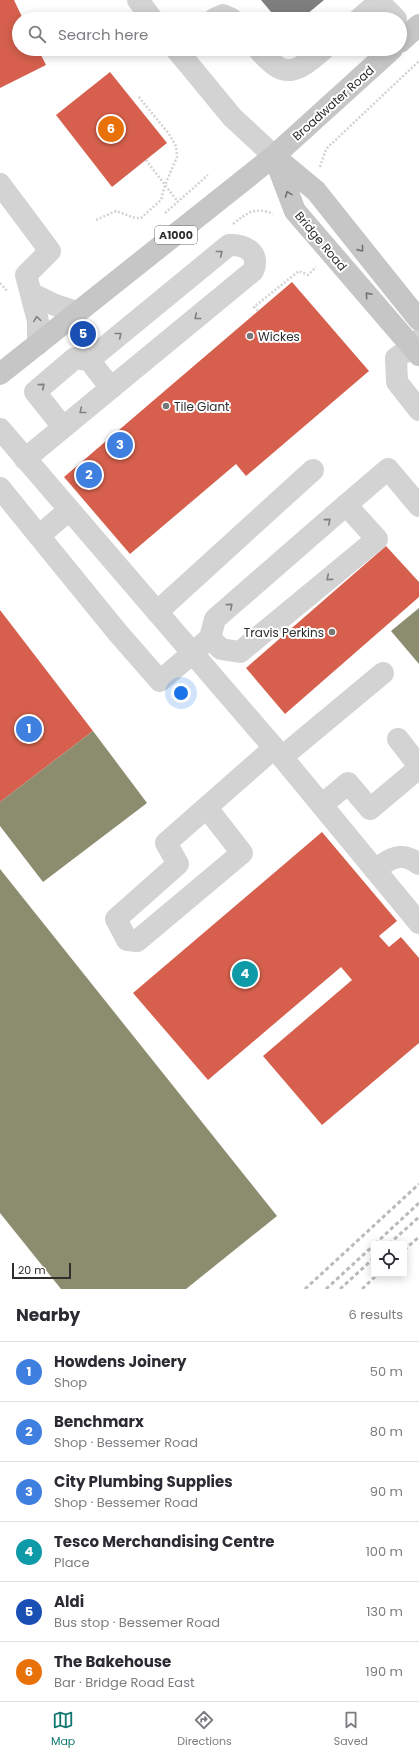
<!DOCTYPE html>
<html lang="en">
<head>
<meta charset="utf-8">
<style>
	:root { --surface:#fff; --page:#f2f2f3; --text:#2b2b33; --muted:#7c7c81; --line:#e1e1e2; --accent:#0f766e }
	body { margin:0; font-family:Poppins,sans-serif; background:var(--page); color:var(--text) }
	.controls { position:absolute; right:12px; bottom:12px; display:grid; overflow:hidden; border-radius:4px; box-shadow:0 2px 10px #0003 }
	.controls button { width:36px; height:36px; display:grid; place-items:center; padding:0; border:0; border-bottom:1px solid var(--line); background:var(--surface); color:var(--text); font:20px sans-serif }
	.scale { position:absolute; left:12px; bottom:10px; width:59px; box-sizing:border-box; padding-left:4px; border:2px solid #2e2e2e; border-top:0; font-size:11px; line-height:14px; white-space:nowrap; color:#2e2e2e; -webkit-text-stroke:3px #fff; paint-order:stroke }
	.you { position:absolute; left:181px; top:693px; width:14px; height:14px; margin:-10px; border:3px solid #fff; border-radius:50%; background:#1a73e8; box-shadow:0 0 0 6px #1a73e833 }
	.badge { display:grid; place-items:center; width:26px; height:26px; border-radius:50%; background:var(--accent); color:#fff; font-size:13px; font-weight:700 }
	.pin { position:absolute; translate:-50% -50%; border:2px solid #fff; box-shadow:0 1px 4px #0006 }
	.list { margin:0; padding:0; list-style:none }
	h2 { display:flex; justify-content:space-between; align-items:center; height:52px; margin:0; padding:0 16px; font-size:17px }
	h2 small { font-size:13px; font-weight:400; color:var(--muted) }
	.list li { display:grid; grid-template-columns:26px 1fr auto; gap:12px; align-items:center; box-sizing:border-box; height:60px; padding:0 16px; border-top:1px solid var(--line) }
	.list b { display:block; font-size:15px; white-space:nowrap }
	.list p { margin:0; font-size:13px; white-space:nowrap; color:var(--muted) }
	.list em { font-size:13px; font-style:normal; color:var(--muted) }
	.icon { flex:none; width:22px; height:22px; fill:none; stroke:currentColor; stroke-width:2; stroke-linecap:round; stroke-linejoin:round }
	.map { position:relative; flex:none; width:419px; height:1289px; overflow:hidden }
	.search { position:absolute; background:var(--surface); box-shadow:0 2px 10px #0003; left:12px; right:12px; top:12px; height:44px; display:flex; align-items:center; gap:10px; box-sizing:border-box; padding:0 14px; border-radius:22px; color:var(--muted); font-size:15px }
	.sheet { height:412px; background:var(--surface) }
	nav { display:flex; justify-content:space-around; align-items:center; box-sizing:border-box; height:56px; border-top:1px solid var(--line); background:var(--surface); font-size:11px; color:var(--muted) }
	nav a { display:grid; justify-items:center; gap:2px }
	nav .on { color:var(--accent) }
	.map>svg:first-child { display:block }
	.shops { fill:#d6604d }
	.industry { fill:#8c8c6e }
	.building { fill:#7e7e7e }
	.lines { fill:none; stroke-linecap:round; stroke-linejoin:round }
	.path { stroke:#d3d3d3; stroke-width:2.5; stroke-dasharray:2 2; stroke-linecap:butt }
	.minor { stroke:#d3d3d3; stroke-width:22 }
	.major { stroke:#c6c6c6; stroke-width:22 }
	.rail { stroke:#bababa; stroke-width:3; stroke-dasharray:4 3; stroke-linecap:butt }
	.oneway { stroke:#727272 }
	.oneway2 { stroke:#808080 }
	.poi-dot { fill:#777; stroke:#fff; stroke-width:1.5 }
	.labels { text-anchor:middle; dominant-baseline:central; stroke-width:4; stroke-linejoin:round; paint-order:stroke }
	.shield { fill:#fff; stroke:#6d6d6d; stroke-width:1 }
	.shield-label { font-size:11px; font-weight:bold; fill:#2e2e2e }
	.street-label { font-size:12px; fill:#2e2e2e; stroke:#fff }
	.poi-label { font-size:12px; fill:#2e2e2e; stroke:#fff; text-anchor:start }
</style>
</head>
<body>
<div class="map">
<svg width="419" height="1289" viewBox="0 0 419 1289">
	<rect width="100%" height="100%" fill="#fff"/>
	<g class="shops">
		<path d="M0 0H14L23 19H19V49H38L46 65 0 88Z"/>
		<path d="M110 72 167 143 112 187 56 115Z"/>
		<path d="M292 282 369 371 246 476 236 464 130 554 64 477Z"/>
		<path d="M386 546 419 582V597L285 714 246 668Z"/>
		<path d="M0 610 93 731 0 802Z"/>
		<path d="M322 832 397 921 379 936 389 947 401 937 419 958V1043L322 1125 263 1056 352 980 341 967 208 1080 133 993Z"/>
	</g>
	<g class="industry">
		<path d="M419 608V664L391 631Z"/>
		<path d="M93 731 147 803 43 882 0 826V802Z"/>
		<path d="M0 869 277 1216 186 1289H61L0 1213Z"/>
	</g>
	<path class="building" d="M261 0H324L301 19H277Z"/>
	<g class="lines">
		<g class="path">
			<path d="M146 160 178 202"/>
			<path d="M320 167 326 149 419 61"/>
			<path d="M165 213 208 175"/>
			<path d="M96 220 116 211 135 218H141L161 200 165 185 177 157 176 146 169 134 138 96"/>
			<path d="M233 224C247 213 255 206 273 214"/>
			<path d="M0 283 8 292"/>
			<path d="M258 311 254 307 299 271 308 275 316 267"/>
		</g>
		<g class="minor">
			<path d="M138 0 152 19"/>
			<path d="M214 19 223 15 232 19"/>
			<path d="M359 19 373 7 382 5 396 19"/>
			<path d="M176 49 232 117 274 156"/>
			<path d="M258 49C285 81 296 73 324 49"/>
			<path d="M0 184 50 251 26 275 38 321V344"/>
			<path d="M32 294 55 305 77 312"/>
			<path d="M419 340 412 347 396 358 397 382 419 410"/>
			<path d="M89 360 229 245C245 244 261 253 253 271L111 388"/>
			<path d="M0 429 282 757 419 923"/>
			<path d="M25 459 111 388 89 360 75 358 35 392 63 427"/>
			<path d="M0 488 39 536"/>
			<path d="M346 505 388 469 419 506"/>
			<path d="M69 510 39 536 118 633 160 681 210 638 215 619 346 505 377 539 240 652 221 649 210 638"/>
			<path d="M157 612 313 470"/>
			<path d="M398 739 419 766"/>
			<path d="M282 757 383 673"/>
			<path d="M322 805 348 783 370 809 419 768"/>
			<path d="M207 808 242 853 137 941 127 940 116 919 178 864 166 843 274 748"/>
			<path d="M375 870C390 858 401 851 419 864"/>
		</g>
		<g class="major">
			<path d="M400 42 419 25"/>
			<path d="M274 156 295 211 419 355"/>
			<path d="M275 157 316 191 419 320"/>
			<path d="M0 374 274 156 392 49"/>
		</g>
		<g class="rail">
			<path d="M375 1244 419 1203"/>
			<path d="M389 1244 419 1217"/>
			<path d="M404 1250 419 1237"/>
			<path d="M305 1289 419 1184"/>
			<path d="M326 1289 374 1245"/>
			<path d="M340 1289 374 1258"/>
			<path d="M362 1289 378 1274"/>
		</g>
	</g>
	<defs><path id="oneway-chevron" d="M-2-3.5L2.5 0L-2 3.5" fill="none" stroke-width="1.6" stroke-linecap="round" stroke-linejoin="round"/></defs>
	<g class="oneway">
		<use href="#oneway-chevron" transform="translate(288 194) rotate(-111)"/>
		<use href="#oneway-chevron" transform="translate(361 249) rotate(51)"/>
		<use href="#oneway-chevron" transform="translate(368 295) rotate(-131)"/>
	</g>
	<g class="oneway2">
		<use href="#oneway-chevron" transform="translate(220 253) rotate(-39)"/>
		<use href="#oneway-chevron" transform="translate(197 317) rotate(141)"/>
		<use href="#oneway-chevron" transform="translate(37 319) rotate(-98)"/>
		<use href="#oneway-chevron" transform="translate(119 335) rotate(-39)"/>
		<use href="#oneway-chevron" transform="translate(42 386) rotate(-40)"/>
		<use href="#oneway-chevron" transform="translate(82 411) rotate(141)"/>
		<use href="#oneway-chevron" transform="translate(328 521) rotate(-41)"/>
		<use href="#oneway-chevron" transform="translate(329 578) rotate(140)"/>
		<use href="#oneway-chevron" transform="translate(230 606) rotate(-41)"/>
	</g>
	<g class="poi-dot">
		<circle cx="250" cy="336" r="4"/>
		<circle cx="166" cy="406" r="4"/>
		<circle cx="332" cy="632" r="4"/>
	</g>
	<g class="labels">
		<rect class="shield" x="155" y="226" width="42" height="18" rx="3"/>
		<g class="shield-label">
			<text x="176" y="235">A1000</text>
		</g>
		<g class="street-label">
			<text transform="translate(333 103) rotate(-42)">Broadwater Road</text>
			<text transform="translate(321 241) rotate(50)">Bridge Road</text>
		</g>
		<g class="poi-label">
			<text x="258" y="336">Wickes</text>
			<text x="174" y="406">Tile Giant</text>
			<text x="324" y="632" text-anchor="end">Travis Perkins</text>
		</g>
	</g>
</svg>
<div class="controls">
<button><svg class="icon" aria-label="locate" viewBox="0 0 24 24"><circle cx="12" cy="12" r="6"/><path d="M12 2v4M12 18v4M2 12h4M18 12h4"/></svg></button>
</div>
<div class="scale">20 m</div>
<div class="you"></div>
<div class="pin badge" style="left:29px;top:729px;background:#3f7fe0">1</div>
<div class="pin badge" style="left:89px;top:475px;background:#3f7fe0">2</div>
<div class="pin badge" style="left:120px;top:445px;background:#3f7fe0">3</div>
<div class="pin badge" style="left:245px;top:974px;background:#0f9aa8">4</div>
<div class="pin badge" style="left:83px;top:334px;background:#1a4fb4">5</div>
<div class="pin badge" style="left:111px;top:129px;background:#e8710a">6</div>
<div class="search"><svg class="icon" aria-label="search" viewBox="0 0 24 24"><circle cx="10" cy="10" r="6"/><path d="M15 15l6 6"/></svg>Search here</div>
</div>
<section class="sheet">
<h2>Nearby<small>6 results</small></h2>
<ul class="list">
<li><span class="badge" style="background:#3f7fe0">1</span><div><b>Howdens Joinery</b><p>Shop</p></div><em>50 m</em></li>
<li><span class="badge" style="background:#3f7fe0">2</span><div><b>Benchmarx</b><p>Shop · Bessemer Road</p></div><em>80 m</em></li>
<li><span class="badge" style="background:#3f7fe0">3</span><div><b>City Plumbing Supplies</b><p>Shop · Bessemer Road</p></div><em>90 m</em></li>
<li><span class="badge" style="background:#0f9aa8">4</span><div><b>Tesco Merchandising Centre</b><p>Place</p></div><em>100 m</em></li>
<li><span class="badge" style="background:#1a4fb4">5</span><div><b>Aldi</b><p>Bus stop · Bessemer Road</p></div><em>130 m</em></li>
<li><span class="badge" style="background:#e8710a">6</span><div><b>The Bakehouse</b><p>Bar · Bridge Road East</p></div><em>190 m</em></li>
</ul>
</section>
<nav>
<a class="on"><svg class="icon" aria-label="map" viewBox="0 0 24 24"><path d="M3 6l6-2 6 2 6-2v14l-6 2-6-2-6 2zM9 4v14M15 6v14"/></svg>Map</a>
<a><svg class="icon" aria-label="directions" viewBox="0 0 24 24"><path d="M12 3l9 9-9 9-9-9zM9 14v-3h6M13 9l2 2-2 2"/></svg>Directions</a>
<a><svg class="icon" aria-label="saved" viewBox="0 0 24 24"><path d="M7 4h10v16l-5-4-5 4z"/></svg>Saved</a>
</nav>
</body>
</html>
